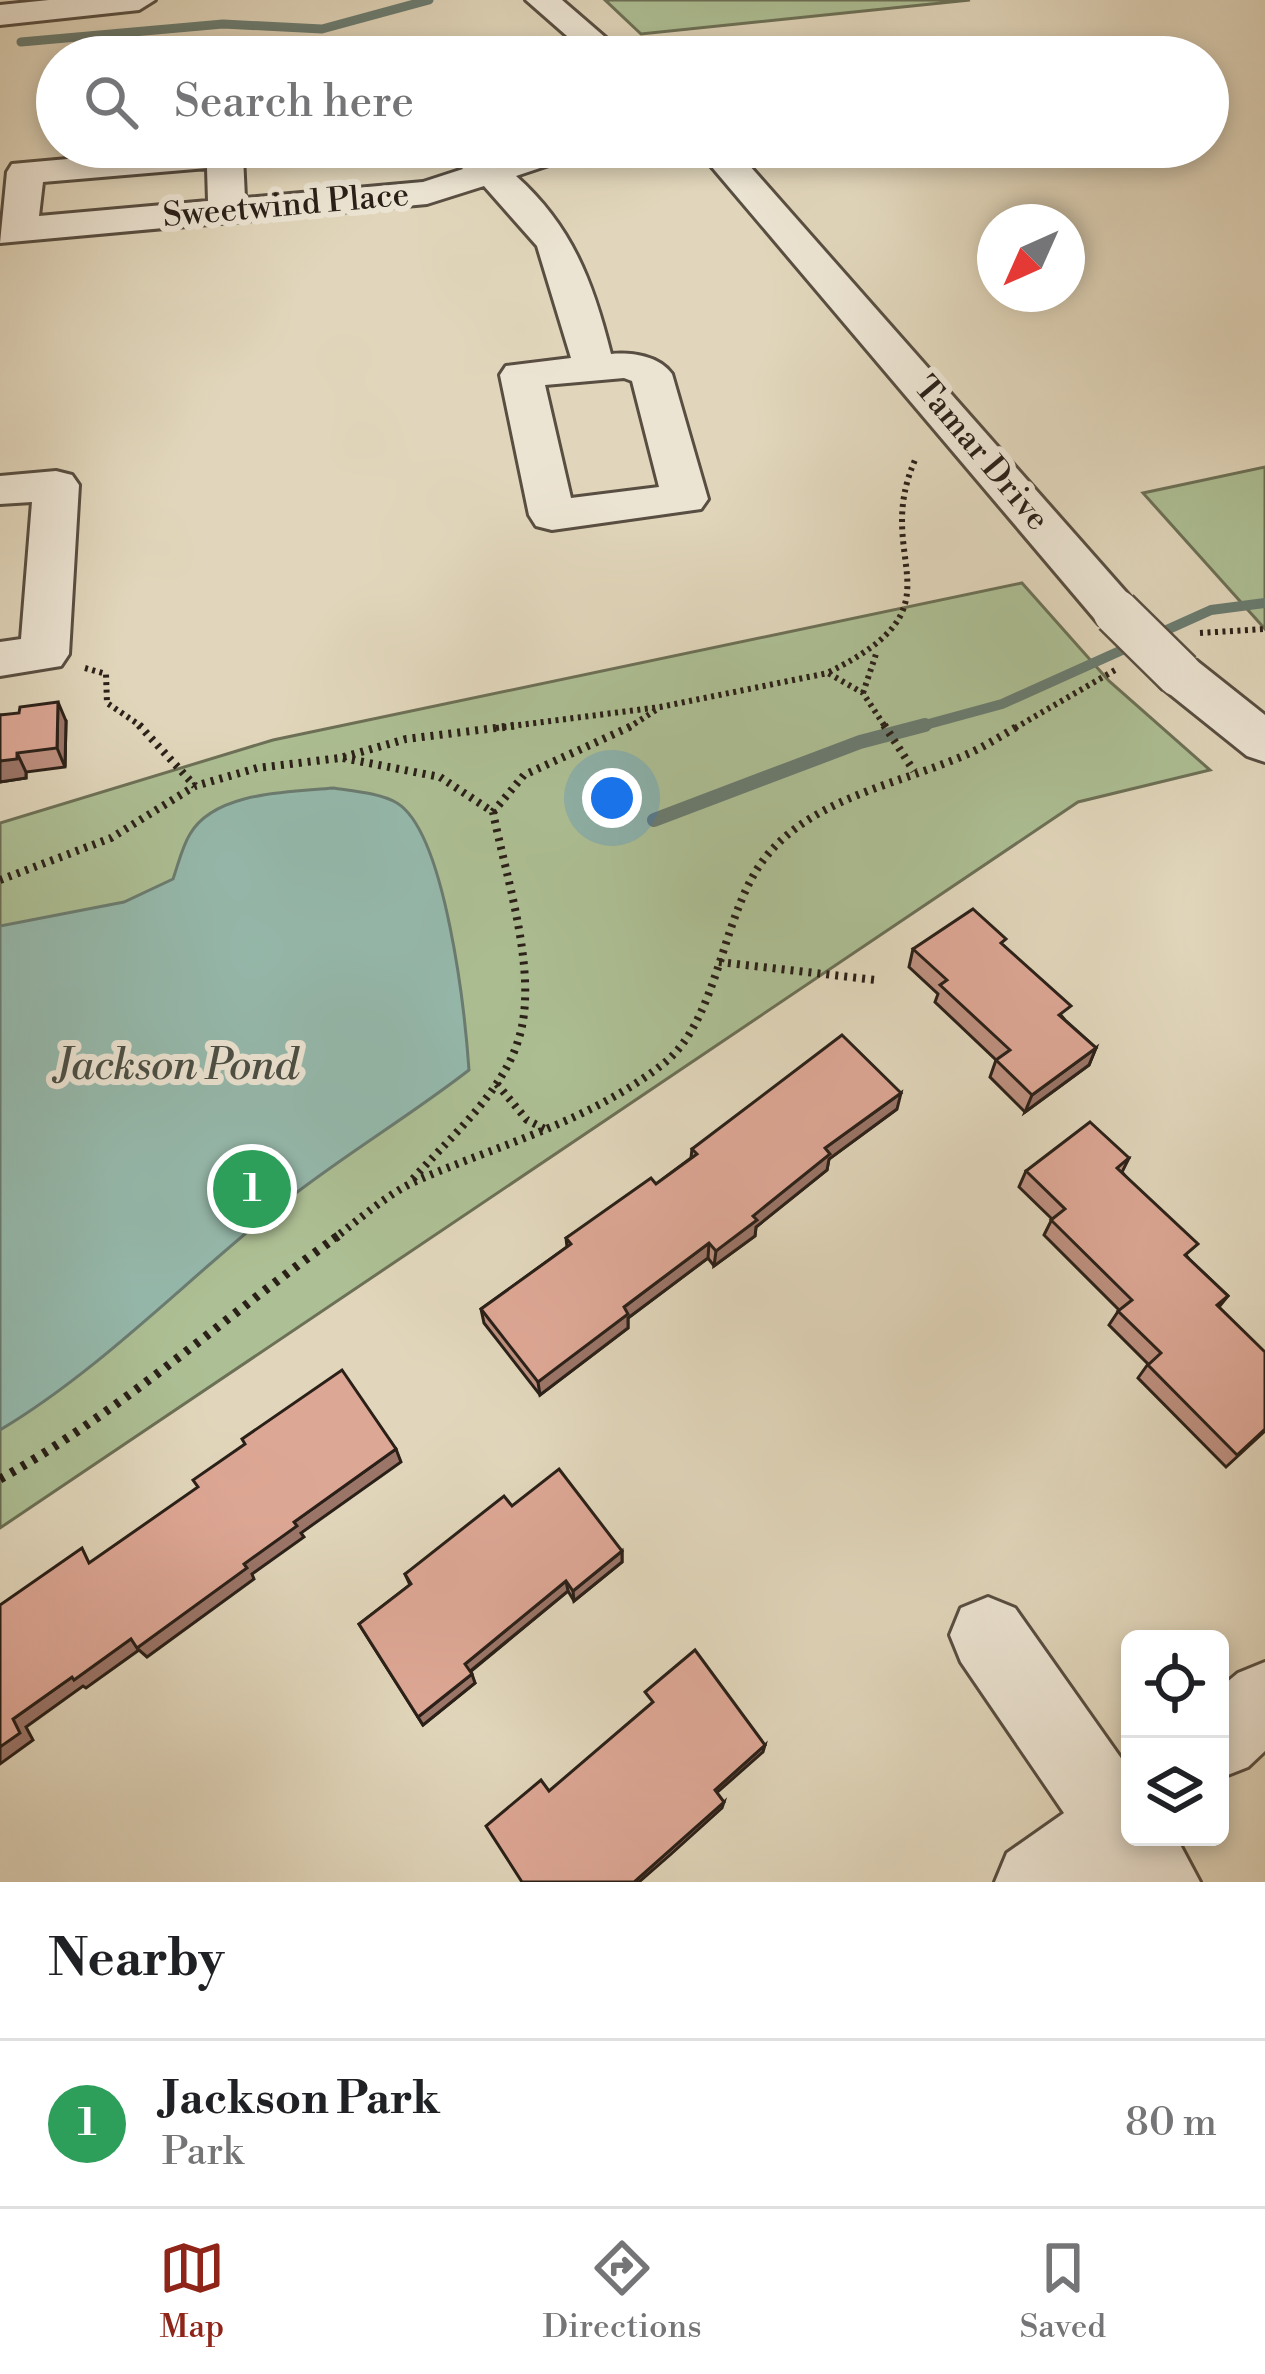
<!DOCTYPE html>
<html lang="en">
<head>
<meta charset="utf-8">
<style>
	:root { --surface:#fff; --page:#f6f6f6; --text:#202124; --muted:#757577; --line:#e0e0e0; --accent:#8f2418 }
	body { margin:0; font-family:"Libre Bodoni",serif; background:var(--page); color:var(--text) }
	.controls { position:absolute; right:36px; bottom:36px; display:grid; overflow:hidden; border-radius:18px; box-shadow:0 6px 18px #0003 }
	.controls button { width:108px; height:108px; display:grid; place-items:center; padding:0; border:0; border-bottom:3px solid var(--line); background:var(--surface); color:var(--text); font:60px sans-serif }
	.compass { position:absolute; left:977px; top:204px; width:108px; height:108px; border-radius:50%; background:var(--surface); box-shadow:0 6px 18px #0003; rotate:225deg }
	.you { position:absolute; left:612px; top:798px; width:42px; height:42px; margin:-30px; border:9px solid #fff; border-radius:50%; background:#1a73e8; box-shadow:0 0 0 18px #1a73e833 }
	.badge { display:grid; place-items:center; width:78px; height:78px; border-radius:50%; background:var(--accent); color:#fff; font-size:39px; font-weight:700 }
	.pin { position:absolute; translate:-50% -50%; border:6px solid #fff; box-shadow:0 3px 12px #0006 }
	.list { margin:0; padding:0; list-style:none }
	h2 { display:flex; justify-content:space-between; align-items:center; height:156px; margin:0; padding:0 48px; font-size:51px }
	h2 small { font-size:39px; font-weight:400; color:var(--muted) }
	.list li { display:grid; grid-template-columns:78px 1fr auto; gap:36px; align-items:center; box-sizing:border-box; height:168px; padding:0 48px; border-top:3px solid var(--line) }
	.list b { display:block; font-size:45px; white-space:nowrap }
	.list p { margin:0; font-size:39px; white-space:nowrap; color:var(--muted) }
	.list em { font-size:39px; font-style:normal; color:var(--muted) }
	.icon { flex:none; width:66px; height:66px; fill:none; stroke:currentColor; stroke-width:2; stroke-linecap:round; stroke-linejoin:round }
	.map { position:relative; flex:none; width:1265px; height:1882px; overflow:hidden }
	.search { position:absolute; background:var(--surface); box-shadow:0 6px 18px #0003; left:36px; right:36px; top:36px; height:132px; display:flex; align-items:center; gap:30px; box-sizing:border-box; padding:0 42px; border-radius:66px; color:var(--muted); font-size:45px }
	.sheet { height:324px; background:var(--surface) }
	nav { display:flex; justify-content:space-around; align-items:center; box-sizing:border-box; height:168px; border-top:3px solid var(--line); background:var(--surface); font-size:33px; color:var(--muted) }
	nav a { display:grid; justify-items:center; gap:6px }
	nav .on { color:var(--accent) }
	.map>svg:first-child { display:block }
	.green { fill:#adbf94; stroke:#6c7056; stroke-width:3 }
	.water { fill:#95b9ac; stroke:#6a7c71; stroke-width:3 }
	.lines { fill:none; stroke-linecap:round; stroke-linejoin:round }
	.stream-far2 { stroke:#6a7c71; stroke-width:9 }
	.stream-far1 { stroke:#6a7c71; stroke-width:10 }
	.stream { stroke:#6a7c71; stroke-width:14 }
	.minor-casing { stroke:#584e41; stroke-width:6 }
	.path-far2 { stroke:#2a2018; stroke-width:6; stroke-dasharray:3 4.5; stroke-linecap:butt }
	.path-far1 { stroke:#2a2018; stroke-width:8; stroke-dasharray:3 6; stroke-linecap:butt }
	.path { stroke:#2a2018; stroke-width:9; stroke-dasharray:4.5 8; stroke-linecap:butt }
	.minor { fill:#ece4d3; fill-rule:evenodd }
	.minor-bridge-casing { stroke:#584e41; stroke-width:50; stroke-linecap:butt }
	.minor-bridge { stroke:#ece4d3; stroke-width:45 }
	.wall { fill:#be9080; stroke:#2a2018; stroke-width:3 }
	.shaded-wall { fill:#9b7568; stroke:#2a2018; stroke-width:3 }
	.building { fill:#dda795; stroke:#2a2018; stroke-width:3 }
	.labels { text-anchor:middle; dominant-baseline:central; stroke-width:12; stroke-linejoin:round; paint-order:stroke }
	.far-street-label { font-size:33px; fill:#2a2018; stroke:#ece4d3 }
	.water-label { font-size:42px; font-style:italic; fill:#4a4e44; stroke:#ece4d3 }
</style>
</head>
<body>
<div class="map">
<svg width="1265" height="1882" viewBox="0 0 1265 1882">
	<rect width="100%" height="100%" fill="#e1d6bb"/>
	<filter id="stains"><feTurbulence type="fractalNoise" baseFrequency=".00167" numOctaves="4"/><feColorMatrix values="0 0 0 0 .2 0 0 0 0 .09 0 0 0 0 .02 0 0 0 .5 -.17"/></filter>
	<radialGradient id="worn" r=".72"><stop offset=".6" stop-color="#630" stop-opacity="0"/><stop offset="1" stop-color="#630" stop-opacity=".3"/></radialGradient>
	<g class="green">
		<path d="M605 0H970L641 34Z"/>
		<path d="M1265 467V629L1143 493Z"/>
		<path d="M1022 583 1109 681 1210 770 1078 802 0 1528V823L273 740Z"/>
	</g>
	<path class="water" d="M333 788C353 791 380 793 397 803 446 833 465 1013 469 1070 406 1119 337 1159 274 1210 183 1283 100 1370 0 1430V926L124 902 173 879C178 865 182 847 190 834 215 791 291 792 333 788Z"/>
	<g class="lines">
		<path class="stream-far2" d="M21 42 223 24 322 29 429 0"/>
		<path class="stream-far1" d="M914 728 1002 704 1211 610 1265 603"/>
		<path class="stream" d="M654 820 860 742 925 725"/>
		<g class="minor-casing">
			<g id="minor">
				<path d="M49 0H155L139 10 0 25V5Z"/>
				<path d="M526 0H562L628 57H591Z"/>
				<path d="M201 147 238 148 243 156 245 198 423 182 463 169 449 154 454 147H481L495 158 530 147H584L579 155 516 176C572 226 593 282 611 354 632 352 659 356 672 374L708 499 701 509 552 530 536 526 529 515 500 375 506 366 571 358 537 246 484 186 427 204 0 243 7 172 12 164ZM207 168 208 201 39 216 43 182ZM624 378 632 381 659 487 571 498 545 385Z"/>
				<path d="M695 147H733L1133 600 1140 612 1133 624 1116 629 1099 624Z"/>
				<path d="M56 471 72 475 79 485 69 654 61 666 0 676V642L21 639 32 502 0 504V476Z"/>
				<path d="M1179 656 1197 661 1265 715V762L1247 756 1161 687 1154 674 1161 661Z"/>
				<path d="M988 1597 1015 1608 1130 1771V1837H1176L1200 1882H995L1007 1853 1064 1813 961 1662 950 1635 961 1608Z"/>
				<path d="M1265 1662V1751L1248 1767 1220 1778V1688L1238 1673Z"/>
			</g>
		</g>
		<g class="path-far2">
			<path d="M1200 633 1265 629"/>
			<path d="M85 668 106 674 107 703 144 728"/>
			<path d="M829 672C968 604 870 563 915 460"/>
			<path d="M863 693 877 651"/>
			<path d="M496 728 660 707 828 673 863 693 886 728"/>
			<path d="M628 728 659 708"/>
			<path d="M1015 728 1115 670"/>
		</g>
		<g class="path-far1">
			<path d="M139 725 195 786"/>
			<path d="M884 725 914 771"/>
			<path d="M343 758 440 777 493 812C506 878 540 977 518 1041 501 1095 447 1140 411 1181"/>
			<path d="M493 812 524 775 634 725"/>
			<path d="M0 880 111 838 195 786 257 768 340 758 406 739 520 725"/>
			<path d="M719 962 876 980"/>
			<path d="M497 1084 527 1120 547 1130"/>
			<path d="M333 1239C359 1220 387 1194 416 1181 500 1144 589 1122 663 1064 721 1019 721 908 769 853 819 795 905 783 972 752 989 744 1004 734 1020 725"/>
		</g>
		<path class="path" d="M0 1479C121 1412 225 1316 338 1236"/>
		<use href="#minor" class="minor"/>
		<g class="minor-bridge-casing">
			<path id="minor-bridge" d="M1116 612 1179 674"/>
		</g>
		<use href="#minor-bridge" class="minor-bridge"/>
	</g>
	<g class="wall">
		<path d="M0 715 66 721 65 767 26 772V778L0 782Z"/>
		<path d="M1004 946 1065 1020 1096 1048 1089 1065 1025 1112 990 1077 996 1060 935 1002 938 994 909 967 913 949Z"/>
		<path d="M897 1109 829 1159 827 1170 756 1227 755 1236 714 1266 708 1258 628 1318V1328L540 1395 484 1323 481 1309 567 1247 566 1238 656 1184 691 1158 692 1149Z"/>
		<path d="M1129 1158 1122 1172 1189 1259 1228 1296 1219 1307 1265 1431 1226 1467 1138 1378 1148 1364 1109 1325 1119 1310 1044 1235 1052 1219 1019 1187 1026 1171Z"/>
		<path d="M512 1506 622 1551V1562L574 1601 568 1591 470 1672 475 1683 423 1725 359 1624 410 1585 405 1574Z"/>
	</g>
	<g class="shaded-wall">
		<path d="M58 702 66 721 65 767 57 748Z"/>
		<path d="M17 753 26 772V778L0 782V761Z"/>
		<path d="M1096 1048 1089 1065 1025 1112 1032 1095Z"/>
		<path d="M901 1093 897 1109 829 1159 827 1170 756 1227 755 1236 714 1266 716 1251 825 1148Z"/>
		<path d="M709 1243 708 1258 628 1318V1328L540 1395 538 1382 624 1307Z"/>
		<path d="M396 1449 401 1462 301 1533 304 1537 252 1574 254 1579 147 1657 139 1650 86 1688 83 1686 26 1727 33 1740 0 1764V1747L13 1719 72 1677 244 1564 294 1522Z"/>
		<path d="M622 1551V1562L574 1601 573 1591Z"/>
		<path d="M566 1581 568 1591 468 1673 465 1664Z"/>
		<path d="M472 1674 475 1683 423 1725 418 1717Z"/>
		<path d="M765 1745 763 1752 713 1796 715 1790Z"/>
		<path d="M724 1802 722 1808 670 1855 639 1882H634Z"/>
	</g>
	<g class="building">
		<path d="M58 702 57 748 17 753V759L0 761V715L19 713 20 707Z"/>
		<path d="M973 909 1006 939 1001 943 1071 1006 1059 1015 1096 1048 1032 1095 996 1060 1010 1050 940 985 947 980 913 949Z"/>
		<path d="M842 1035 901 1093 825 1148 830 1154 753 1216 757 1220 716 1251 709 1243 624 1307 628 1314 538 1382 481 1309 571 1244 566 1238 651 1178 656 1184 697 1154 692 1149Z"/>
		<path d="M1090 1122 1129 1158 1117 1168 1198 1244 1185 1255 1228 1296 1217 1305 1265 1352V1429L1237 1455 1148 1365 1161 1353 1118 1311 1132 1300 1051 1220 1065 1209 1026 1171Z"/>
		<path d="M342 1370 396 1449 294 1522 297 1526 244 1564 247 1568 137 1648 131 1639 74 1680 72 1677 13 1719 20 1733 0 1747V1605L82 1548 89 1563 198 1487 193 1480 245 1444 242 1439Z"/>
		<path d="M559 1469 622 1551 573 1591 566 1581 465 1664 472 1674 418 1717 359 1624 411 1584 405 1574 504 1496 512 1506Z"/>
		<path d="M695 1650 765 1745 715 1790 724 1802 634 1882H522L486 1826 541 1780 549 1791 653 1702 645 1692Z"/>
	</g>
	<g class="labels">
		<g class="far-street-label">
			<text transform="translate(286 206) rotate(-5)">Sweetwind Place</text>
			<text transform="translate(981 454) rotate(50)">Tamar Drive</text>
		</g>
		<g class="water-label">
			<text x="177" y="1066">Jackson Pond</text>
		</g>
	</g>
	<rect width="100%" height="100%" filter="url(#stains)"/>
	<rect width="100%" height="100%" fill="url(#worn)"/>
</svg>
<div class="controls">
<button><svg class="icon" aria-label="locate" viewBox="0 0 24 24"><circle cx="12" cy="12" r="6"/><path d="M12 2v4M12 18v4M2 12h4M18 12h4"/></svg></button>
<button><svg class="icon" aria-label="layers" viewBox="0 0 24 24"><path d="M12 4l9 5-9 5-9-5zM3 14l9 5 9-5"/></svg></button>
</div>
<svg class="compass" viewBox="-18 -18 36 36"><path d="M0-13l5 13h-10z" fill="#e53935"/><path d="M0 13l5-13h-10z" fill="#757577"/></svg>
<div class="you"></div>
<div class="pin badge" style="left:252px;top:1189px;background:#2e9e5b">1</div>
<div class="search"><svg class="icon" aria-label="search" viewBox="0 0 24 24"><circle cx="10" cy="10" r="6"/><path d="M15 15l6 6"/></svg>Search here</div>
</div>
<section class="sheet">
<h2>Nearby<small></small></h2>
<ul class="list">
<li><span class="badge" style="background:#2e9e5b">1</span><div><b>Jackson Park</b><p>Park</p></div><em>80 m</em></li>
</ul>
</section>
<nav>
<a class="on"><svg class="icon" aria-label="map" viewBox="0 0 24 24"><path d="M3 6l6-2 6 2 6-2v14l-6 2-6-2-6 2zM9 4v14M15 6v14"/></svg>Map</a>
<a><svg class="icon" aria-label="directions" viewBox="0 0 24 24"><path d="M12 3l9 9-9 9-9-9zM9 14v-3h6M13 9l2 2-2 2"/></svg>Directions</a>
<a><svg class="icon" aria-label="saved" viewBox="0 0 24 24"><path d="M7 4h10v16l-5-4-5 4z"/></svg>Saved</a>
</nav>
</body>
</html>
